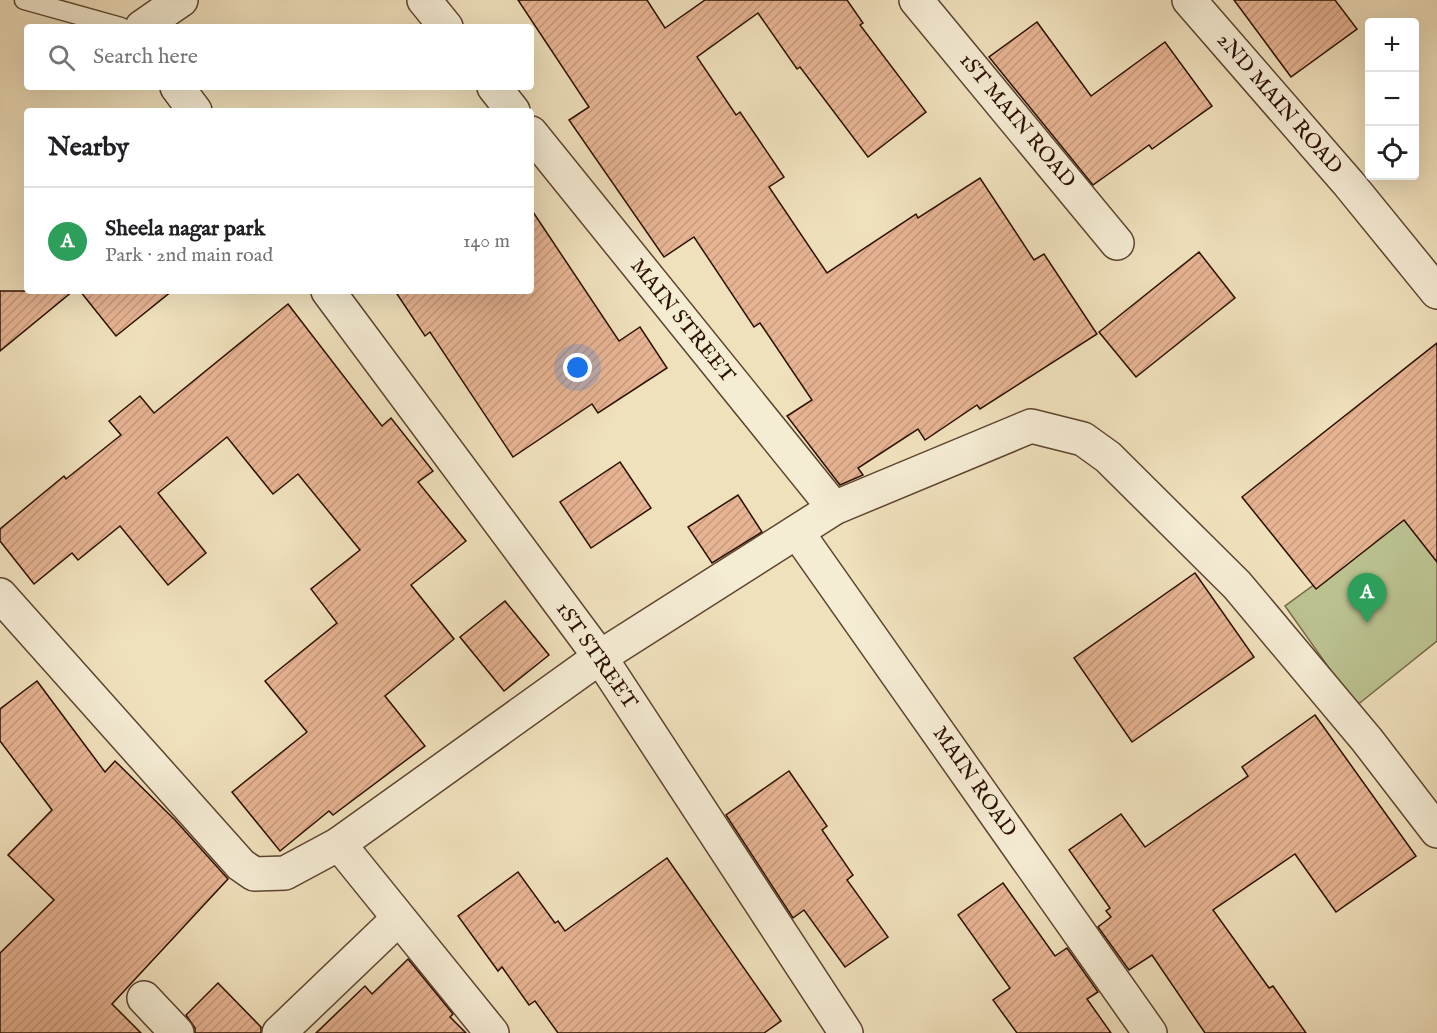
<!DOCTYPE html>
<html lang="en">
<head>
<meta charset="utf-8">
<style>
	:root { --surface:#fff; --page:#f6f6f6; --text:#202124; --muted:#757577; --line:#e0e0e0; --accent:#ea580c }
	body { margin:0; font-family:"IM FELL English",serif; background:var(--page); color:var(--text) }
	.controls { position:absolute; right:18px; top:18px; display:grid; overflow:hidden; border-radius:6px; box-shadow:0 6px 24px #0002 }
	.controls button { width:54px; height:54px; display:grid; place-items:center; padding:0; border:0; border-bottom:2px solid var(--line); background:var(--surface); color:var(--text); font:30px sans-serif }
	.you { position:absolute; left:578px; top:368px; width:21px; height:21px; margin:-15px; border:4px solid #fff; border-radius:50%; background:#1a73e8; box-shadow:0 0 0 9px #1a73e833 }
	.badge { display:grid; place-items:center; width:39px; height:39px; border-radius:50%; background:var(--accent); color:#fff; font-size:20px; font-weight:700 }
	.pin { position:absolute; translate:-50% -50px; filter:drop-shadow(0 2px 3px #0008) }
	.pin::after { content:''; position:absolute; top:32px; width:21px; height:18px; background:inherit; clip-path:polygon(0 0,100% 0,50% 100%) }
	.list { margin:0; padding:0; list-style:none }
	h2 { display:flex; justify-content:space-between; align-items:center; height:78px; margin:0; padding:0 24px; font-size:26px }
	h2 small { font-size:20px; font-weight:400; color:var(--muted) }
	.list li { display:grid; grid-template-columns:39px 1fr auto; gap:18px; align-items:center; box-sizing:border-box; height:108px; padding:0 24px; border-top:2px solid var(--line) }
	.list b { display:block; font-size:22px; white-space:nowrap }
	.list p { margin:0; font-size:20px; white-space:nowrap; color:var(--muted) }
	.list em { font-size:20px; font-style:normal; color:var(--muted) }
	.icon { flex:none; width:33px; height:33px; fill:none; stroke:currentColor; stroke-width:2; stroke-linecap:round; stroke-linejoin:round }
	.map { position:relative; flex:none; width:1437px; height:1033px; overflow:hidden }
	.search { position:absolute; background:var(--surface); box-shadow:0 6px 24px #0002; left:24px; top:24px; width:510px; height:66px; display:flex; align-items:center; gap:15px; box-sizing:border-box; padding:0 21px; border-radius:6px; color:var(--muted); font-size:22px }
	.panel { position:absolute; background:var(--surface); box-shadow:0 6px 24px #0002; left:24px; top:108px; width:510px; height:186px; border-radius:6px }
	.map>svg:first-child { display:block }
	.green { fill:#bbc290; stroke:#746948; stroke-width:1.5 }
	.building { fill:url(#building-hatch); stroke:#2c1000; stroke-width:1.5 }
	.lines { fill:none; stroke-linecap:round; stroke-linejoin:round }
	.lane-casing { stroke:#5d442f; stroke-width:21 }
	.street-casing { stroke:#5d442f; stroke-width:36 }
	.lane { stroke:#f5ecd4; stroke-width:18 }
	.street { stroke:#f5ecd4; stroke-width:33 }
	.labels { text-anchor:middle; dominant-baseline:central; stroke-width:6; stroke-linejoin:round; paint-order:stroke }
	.street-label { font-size:21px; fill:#2c1000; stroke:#f5ecd4 }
</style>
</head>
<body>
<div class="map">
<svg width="1437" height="1033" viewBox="0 0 1437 1033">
	<defs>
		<pattern id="building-hatch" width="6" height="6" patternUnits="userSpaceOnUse" patternTransform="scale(1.5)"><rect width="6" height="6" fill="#e7b493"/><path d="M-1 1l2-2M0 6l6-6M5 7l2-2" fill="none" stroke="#c69a7d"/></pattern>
	</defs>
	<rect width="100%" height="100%" fill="#f0e1bd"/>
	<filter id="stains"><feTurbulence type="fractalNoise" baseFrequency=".00333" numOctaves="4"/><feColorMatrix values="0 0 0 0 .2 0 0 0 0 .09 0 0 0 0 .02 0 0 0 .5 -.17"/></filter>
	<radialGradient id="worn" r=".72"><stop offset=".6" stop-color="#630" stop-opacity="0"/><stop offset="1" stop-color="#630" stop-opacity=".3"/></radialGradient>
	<path class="green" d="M1411 514 1437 554V641L1356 706 1285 606Z"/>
	<g class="building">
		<path d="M518 0H647L665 28 705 0H847L863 23 860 25 926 112 868 157 800 67 797 69 758 13 697 57 736 115 740 112 784 177 769 187 827 273 916 214 918 218 980 178 1034 260 1044 254 1097 334 980 409 977 405 925 440 918 429 858 468 863 475 840 485 787 416 812 400 760 323 754 327 694 237 664 257 569 120 589 107Z"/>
		<path d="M1234 0H1335L1357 29 1291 77Z"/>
		<path d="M1037 22 1091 96 1165 42 1212 106 1152 149 1149 145 1093 185 989 57Z"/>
		<path d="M531 209 619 341 640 327 667 368 598 413 592 404 513 457 430 332 425 336 395 291H531Z"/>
		<path d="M1199 252 1235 298 1136 377 1099 332Z"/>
		<path d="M0 291H73L0 351Z"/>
		<path d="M80 291H172L116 336Z"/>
		<path d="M288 304 382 426 391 418 433 471 418 482 466 541 411 585 454 639 385 696 425 746 333 815 329 811 280 851 232 792 307 732 265 681 337 623 311 589 360 550 298 474 273 494 227 437 158 493 206 553 168 585 120 526 78 560 72 553 34 584 0 541V529L64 476 66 479 121 435 109 421 140 396 154 413Z"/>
		<path d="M1437 343V562L1404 520 1316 589 1242 497Z"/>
		<path d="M620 462 651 508 591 548 560 502Z"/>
		<path d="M738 495 762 532 712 563 688 527Z"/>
		<path d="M1195 573 1254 657 1132 742 1074 658Z"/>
		<path d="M505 601 549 655 504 691 460 637Z"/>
		<path d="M37 681 105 772 115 761 175 820 228 879 112 1004 141 1033H0V953L54 900 8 855 52 810 0 741V709Z"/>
		<path d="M1315 715 1416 856 1336 912 1295 854 1213 910 1269 988 1273 986 1306 1033H1205L1152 955 1129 970 1098 927 1111 917 1106 911 1110 908 1069 850 1121 814 1145 847 1248 776 1242 767Z"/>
		<path d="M789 771 827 826 822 830 853 875 847 880 888 937 845 967 804 910 793 918 726 815Z"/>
		<path d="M667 858 781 1021 764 1033H558L535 1001 529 1005 502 967 498 971 458 916 518 872 555 923 558 921 565 931Z"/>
		<path d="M1003 883 1055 956 1067 948 1098 992 1087 999 1111 1033H1017L993 1000 1010 988 958 915Z"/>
		<path d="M408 959 453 1014 450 1017 466 1033H316L365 986 372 994Z"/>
		<path d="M218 983 261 1027V1033H195V1028L186 1015Z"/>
	</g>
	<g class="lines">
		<g class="lane-casing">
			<path id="lane" d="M24 0 121 27"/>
		</g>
		<g class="street-casing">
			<g id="street">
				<path d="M424 0 446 27"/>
				<path d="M916 0 1117 243"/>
				<path d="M1189 0 1349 184 1437 292"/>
				<path d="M142 27 181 0"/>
				<path d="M177 87 195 111"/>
				<path d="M494 87 513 111"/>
				<path d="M531 133 834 508"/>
				<path d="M328 291 600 657 846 1033"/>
				<path d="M797 532 1150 1033"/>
				<path d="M0 595 241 865 254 874 285 873 339 844 600 657 834 508 1031 426 1083 439 1108 457 1237 585 1367 740 1437 831"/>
				<path d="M339 844 492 1033"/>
				<path d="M144 998 177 1033"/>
				<path d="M279 1033 398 919"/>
			</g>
		</g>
		<use href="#lane" class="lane"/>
		<use href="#street" class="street"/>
	</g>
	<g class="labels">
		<g class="street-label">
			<text transform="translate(1279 104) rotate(49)">2ND MAIN ROAD</text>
			<text transform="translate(1017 121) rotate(50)">1ST MAIN ROAD</text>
			<text transform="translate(682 321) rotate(51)">MAIN STREET</text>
			<text transform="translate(596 656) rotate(55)">1ST STREET</text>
			<text transform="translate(974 782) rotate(55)">MAIN ROAD</text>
		</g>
	</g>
	<rect width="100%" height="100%" filter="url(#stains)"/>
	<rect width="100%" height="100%" fill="url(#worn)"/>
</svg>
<div class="controls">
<button>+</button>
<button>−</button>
<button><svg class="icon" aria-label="locate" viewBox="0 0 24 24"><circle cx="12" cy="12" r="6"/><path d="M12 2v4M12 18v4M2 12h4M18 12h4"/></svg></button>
</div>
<div class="you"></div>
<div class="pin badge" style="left:1367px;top:623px;background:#2e9e5b">A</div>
<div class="search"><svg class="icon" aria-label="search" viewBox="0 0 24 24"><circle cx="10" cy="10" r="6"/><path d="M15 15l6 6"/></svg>Search here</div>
<section class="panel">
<h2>Nearby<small></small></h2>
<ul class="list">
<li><span class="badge" style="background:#2e9e5b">A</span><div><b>Sheela nagar park</b><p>Park · 2nd main road</p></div><em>140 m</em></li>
</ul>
</section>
</div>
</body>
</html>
